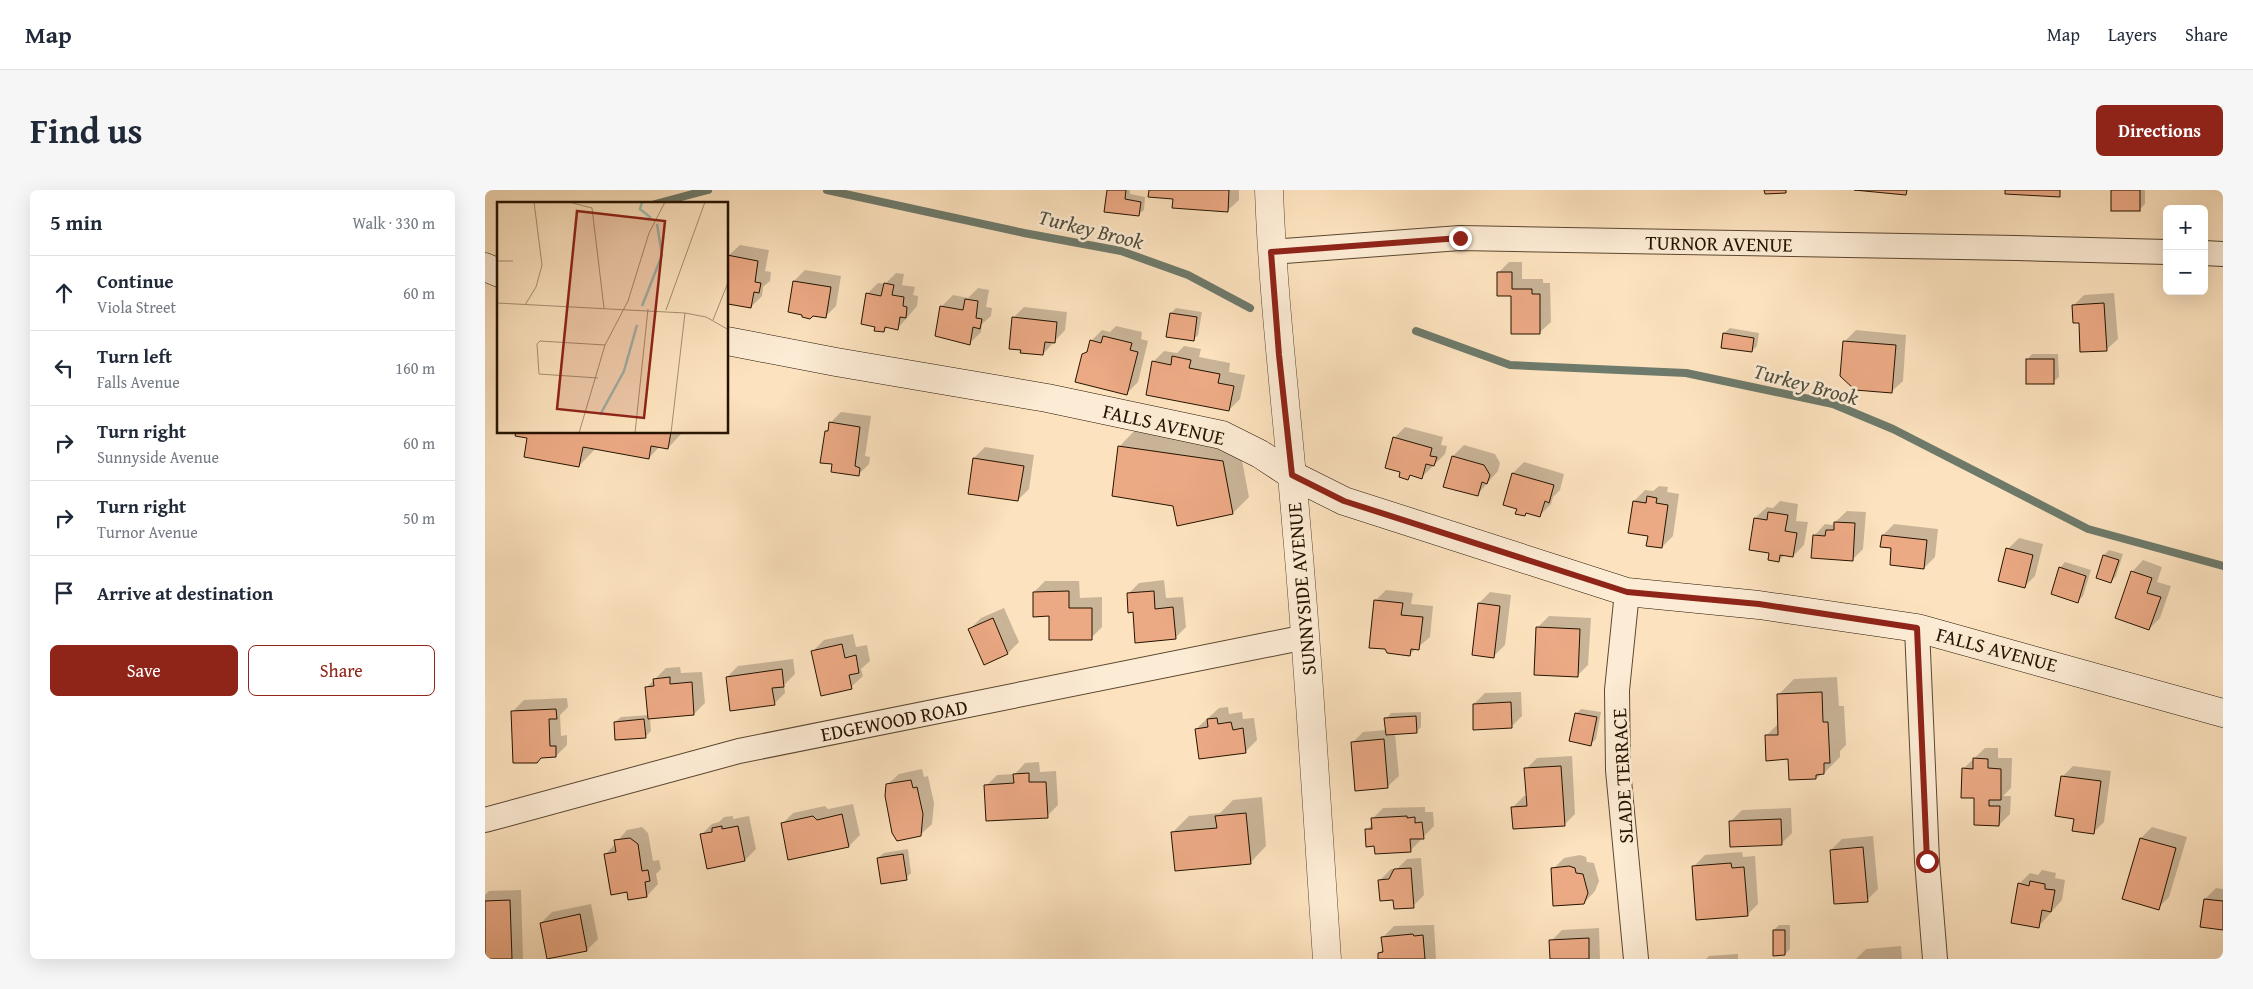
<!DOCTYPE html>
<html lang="en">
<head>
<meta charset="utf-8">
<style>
	:root { --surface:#fff; --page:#f6f6f7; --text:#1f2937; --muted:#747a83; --line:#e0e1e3; --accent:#8f2418 }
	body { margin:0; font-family:"Gentium Book Plus",serif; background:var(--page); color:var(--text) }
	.controls { position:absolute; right:15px; top:15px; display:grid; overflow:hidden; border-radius:8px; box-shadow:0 5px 20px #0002 }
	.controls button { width:45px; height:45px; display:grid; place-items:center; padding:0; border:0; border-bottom:1px solid var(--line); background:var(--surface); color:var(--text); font:25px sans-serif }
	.stop { position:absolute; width:15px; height:15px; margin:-11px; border:4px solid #8f2418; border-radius:50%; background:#fff }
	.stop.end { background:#8f2418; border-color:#fff; box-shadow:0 1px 5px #0008 }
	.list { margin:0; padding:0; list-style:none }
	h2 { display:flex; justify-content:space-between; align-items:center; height:65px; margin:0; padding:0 20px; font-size:21px }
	h2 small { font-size:16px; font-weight:400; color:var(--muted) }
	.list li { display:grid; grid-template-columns:32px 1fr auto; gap:15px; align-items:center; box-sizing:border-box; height:75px; padding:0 20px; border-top:1px solid var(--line) }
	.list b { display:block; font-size:19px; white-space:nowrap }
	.list p { margin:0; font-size:16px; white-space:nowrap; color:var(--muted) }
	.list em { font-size:16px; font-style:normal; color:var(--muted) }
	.actions { display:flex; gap:10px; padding:15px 20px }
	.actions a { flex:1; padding:11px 0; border:1px solid var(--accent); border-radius:8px; text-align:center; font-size:18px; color:var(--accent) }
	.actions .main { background:var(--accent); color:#fff }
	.icon { flex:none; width:28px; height:28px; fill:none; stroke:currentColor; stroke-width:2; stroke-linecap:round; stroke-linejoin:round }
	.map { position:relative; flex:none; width:1738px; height:769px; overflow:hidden; border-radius:8px }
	header { display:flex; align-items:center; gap:30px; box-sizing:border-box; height:70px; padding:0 25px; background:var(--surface); border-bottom:1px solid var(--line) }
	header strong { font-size:24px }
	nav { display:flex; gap:28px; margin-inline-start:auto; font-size:18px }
	.intro { display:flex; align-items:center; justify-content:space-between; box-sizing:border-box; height:120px; padding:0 30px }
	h1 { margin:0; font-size:35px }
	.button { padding:12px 22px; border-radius:8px; background:var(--accent); color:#fff; font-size:18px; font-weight:700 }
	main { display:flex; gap:30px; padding:0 30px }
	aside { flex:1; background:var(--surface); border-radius:8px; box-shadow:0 5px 20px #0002 }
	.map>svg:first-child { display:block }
	.shadow { fill:#0003 }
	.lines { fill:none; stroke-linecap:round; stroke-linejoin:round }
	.stream { stroke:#6e7a6b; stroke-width:8 }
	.building { fill:#eba984; stroke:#251300 }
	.minor-casing { stroke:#5b4730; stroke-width:26 }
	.tertiary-casing { stroke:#5b4730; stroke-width:29 }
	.secondary-casing { stroke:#251300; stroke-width:29 }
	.minor { stroke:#fdecd5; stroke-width:24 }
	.tertiary { stroke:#fdecd5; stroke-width:28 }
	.secondary { stroke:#fdecd5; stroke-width:28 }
	.route { stroke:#8f2418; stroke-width:6 }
	.labels { text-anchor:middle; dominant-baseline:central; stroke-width:5; stroke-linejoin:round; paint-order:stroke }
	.street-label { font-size:20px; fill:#251300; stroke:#fdecd5 }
	.water-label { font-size:21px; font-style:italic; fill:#504f3e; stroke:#fdecd5 }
	.inset-river { fill:none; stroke:#9fbeb2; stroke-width:2.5 }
	.inset-road { fill:none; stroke:#a68f72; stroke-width:1 }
	.view { fill:#8f2418; fill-opacity:0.15; stroke:#8f2418; stroke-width:2.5 }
	.inset-edge { fill:none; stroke:#251300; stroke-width:2.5 }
</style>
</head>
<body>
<header>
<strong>Map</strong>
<nav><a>Map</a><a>Layers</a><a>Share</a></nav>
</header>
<div class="intro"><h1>Find us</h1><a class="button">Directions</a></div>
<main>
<aside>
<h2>5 min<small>Walk · 330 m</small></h2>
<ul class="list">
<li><svg class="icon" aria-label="ahead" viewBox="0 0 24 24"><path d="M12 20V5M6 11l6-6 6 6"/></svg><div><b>Continue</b><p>Viola Street</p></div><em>60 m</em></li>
<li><svg class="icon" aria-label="left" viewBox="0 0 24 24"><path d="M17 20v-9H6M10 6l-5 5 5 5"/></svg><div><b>Turn left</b><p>Falls Avenue</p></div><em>160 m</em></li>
<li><svg class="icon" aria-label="right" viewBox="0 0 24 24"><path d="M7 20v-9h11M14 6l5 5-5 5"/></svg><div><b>Turn right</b><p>Sunnyside Avenue</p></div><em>60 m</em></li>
<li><svg class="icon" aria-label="right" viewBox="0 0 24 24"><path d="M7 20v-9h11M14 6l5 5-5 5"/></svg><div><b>Turn right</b><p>Turnor Avenue</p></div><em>50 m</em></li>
<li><svg class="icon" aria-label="arrive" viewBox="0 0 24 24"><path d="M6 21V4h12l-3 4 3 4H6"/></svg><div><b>Arrive at destination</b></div></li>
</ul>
<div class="actions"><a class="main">Save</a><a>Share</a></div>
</aside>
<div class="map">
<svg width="1738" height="769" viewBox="0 0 1738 769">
	<rect width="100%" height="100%" fill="#fce2be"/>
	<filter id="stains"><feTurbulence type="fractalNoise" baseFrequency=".004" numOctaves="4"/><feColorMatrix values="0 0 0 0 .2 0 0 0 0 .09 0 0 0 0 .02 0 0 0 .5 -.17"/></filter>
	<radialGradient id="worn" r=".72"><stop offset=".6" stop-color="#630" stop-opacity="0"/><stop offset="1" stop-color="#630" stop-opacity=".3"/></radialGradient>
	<g class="shadow">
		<path d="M623 0H645V4L660 7 659 20 653 25Z"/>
		<path d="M665 0H754V10L742 21Z"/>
		<path d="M1628 0H1660V14L1654 20Z"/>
		<path d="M255 55 284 60 280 81 286 82 285 91 278 97 277 106 266 117 242 112 243 66Z"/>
		<path d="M1024 72H1037V89H1058V93H1065L1066 132 1054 143 1013 83Z"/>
		<path d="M320 80 356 86 351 116 340 127 309 91Z"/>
		<path d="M411 83 419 84 417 95 430 97 428 105 433 106 432 116 413 138 403 137 398 141 382 104 393 93 400 94Z"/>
		<path d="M493 98 504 100 501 117 507 118 506 126 497 134 496 142 485 153 451 145 457 116 468 105 483 108Z"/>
		<path d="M1629 103 1633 149 1621 160 1595 132 1588 116 1599 105Z"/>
		<path d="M539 117 582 122 580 140 558 164 528 128Z"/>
		<path d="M691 118 717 122 713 145 708 150 686 123Z"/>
		<path d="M631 136 657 142 656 149 663 151 653 192 642 203 598 165 604 159 606 151 617 140 625 142Z"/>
		<path d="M1245 138 1274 143 1272 156 1267 161 1239 143Z"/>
		<path d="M1371 140 1421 145 1418 191 1406 202 1360 151Z"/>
		<path d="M699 156 716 159 714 167 745 173 744 182 760 185 755 209 744 220 668 172 679 161 692 163Z"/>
		<path d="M1547 164H1573L1574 187 1568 192 1542 170Z"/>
		<path d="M356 222 386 226 380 266 385 267 384 274 373 285 348 273 341 241 344 238 345 233Z"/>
		<path d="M920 237 958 247 956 255 962 256 960 264 937 287 926 285 923 288 917 281 909 248Z"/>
		<path d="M650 240 754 255 764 307 748 323 689 315 634 257Z"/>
		<path d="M32 242H198L183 258 175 256 164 268 111 258 94 276 44 247Z"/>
		<path d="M979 255 1010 264 1015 273 1013 281 992 305 968 266Z"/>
		<path d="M500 257 549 265 544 299 533 310 489 268Z"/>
		<path d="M1039 272 1079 284 1075 300 1068 307 1066 314 1055 325 1042 322 1039 325 1033 319 1028 283Z"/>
		<path d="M1174 296 1183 297 1182 302 1194 304 1188 346 1177 357 1164 345 1149 311 1160 300 1168 301Z"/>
		<path d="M1295 311 1313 314 1311 331 1323 332 1319 355 1308 366 1300 365 1294 370 1285 362 1270 328 1282 317 1288 318Z"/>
		<path d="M1362 321 1381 322 1378 359 1367 370 1329 346 1340 334 1347 335Z"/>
		<path d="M1409 334 1453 339 1450 367 1439 378 1408 357 1397 356 1398 345Z"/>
		<path d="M1534 348 1558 354 1550 386 1539 397 1523 359Z"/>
		<path d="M1624 360 1638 364 1631 386 1626 392 1619 365Z"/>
		<path d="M1658 370 1677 377 1672 392 1686 396 1675 428 1664 439 1647 382Z"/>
		<path d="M1580 372 1606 380 1598 406 1593 411 1575 378Z"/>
		<path d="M679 390 681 408 698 407 701 437 690 448 649 421 643 404 654 393Z"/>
		<path d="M560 391H594L595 408 617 407V437L606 448 565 425 549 402Z"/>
		<path d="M901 400 928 403 926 414 948 416 945 447 924 465 890 411Z"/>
		<path d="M1005 402 1026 405 1020 455 1009 466 994 413Z"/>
		<path d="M519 418 534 452 523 463 485 439 496 428Z"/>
		<path d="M1064 426 1106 428 1103 475 1092 486 1053 437Z"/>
		<path d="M368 444 371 457 382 455 385 471 376 479 378 486 366 497 328 461 339 450Z"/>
		<path d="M308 469 310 484 299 495 300 503 289 514 242 487 253 476Z"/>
		<path d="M195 477 196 483 217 482 220 513 209 524 165 528 166 541 160 547 130 532 136 527 164 525 162 497 181 478Z"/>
		<path d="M1352 487 1354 516H1359L1361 555 1355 561V567L1339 583 1331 588 1305 568 1281 546 1294 533 1293 505 1309 489Z"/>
		<path d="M1036 502 1037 526 1026 537 989 514 1000 503Z"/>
		<path d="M82 508 83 517 75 525 76 546 82 545V555L71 566 28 521 39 510Z"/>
		<path d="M743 517 744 524 757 522 758 529 769 528 772 550 761 561 711 539 734 518Z"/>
		<path d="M1096 519 1116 522 1111 549 1106 554 1091 524Z"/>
		<path d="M936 522V537L931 542 910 544 914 586 902 597 867 553 878 542 901 540V529L906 523Z"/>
		<path d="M1500 558H1513V568H1527L1526 598 1518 606H1526L1525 624 1514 635 1490 607 1478 579Z"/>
		<path d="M1087 566 1090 624 1079 635 1028 617 1039 606H1042L1041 579 1052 568Z"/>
		<path d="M554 572 555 582 571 581 573 615 562 626 501 596 512 585 530 584 540 573Z"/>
		<path d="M1588 576 1626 581 1619 632 1608 643 1591 628 1577 587Z"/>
		<path d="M437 579 439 587 443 586 449 613 447 634 435 645 402 595 414 584Z"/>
		<path d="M777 607 781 656 765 673 688 642 704 626 735 623 748 610Z"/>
		<path d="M368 614 375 645 364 656 297 634 308 623 340 616 343 619Z"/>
		<path d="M940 617V622H948L949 636 925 661 890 655 882 640 887 634V629L898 618Z"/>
		<path d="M1306 618 1307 643 1296 654 1245 632 1257 620Z"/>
		<path d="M248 626V629L264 626 271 659 260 670 216 645 227 634 234 632 239 627Z"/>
		<path d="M157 637 163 643 168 671 174 670 176 679 171 684 173 694 162 706 143 701 121 664 142 640Z"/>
		<path d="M1667 637 1702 647 1684 707 1673 718 1639 708 1656 648Z"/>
		<path d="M1388 646 1393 699 1382 710 1346 660 1357 649Z"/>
		<path d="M423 659 426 683 421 688 393 668 399 663Z"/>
		<path d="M1257 662 1258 667 1270 666 1273 714 1262 725 1209 676 1220 665Z"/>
		<path d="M1095 665 1101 667 1102 672 1109 673 1114 691 1110 701 1099 713 1068 679 1079 668Z"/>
		<path d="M936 668 939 705 928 716 909 709 895 690 906 679H912L922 669Z"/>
		<path d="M1557 680 1571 683 1570 688 1580 690 1577 710 1553 737 1534 694 1545 683 1553 685Z"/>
		<path d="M1731 698 1738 699V739L1720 709Z"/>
		<path d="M36 700 38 769H0V705L4 701Z"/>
		<path d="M106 714 113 749 102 760 56 733 67 722Z"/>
		<path d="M949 735 951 769H895L894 763 899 759 898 747 909 736Z"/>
		<path d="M1294 735H1305V759L1300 764 1289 740Z"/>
		<path d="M1114 738 1115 769H1066V751L1077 740Z"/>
		<path d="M1416 756 1417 769H1371L1381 759Z"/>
		<path d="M1253 764V769H1221L1224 766Z"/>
	</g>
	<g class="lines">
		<g class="stream">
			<path d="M342 0 539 43 636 61 703 85 765 118"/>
			<path d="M170 14 223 0"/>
			<path d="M931 141 1025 175 1201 183 1348 214 1408 239 1603 339 1738 376"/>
		</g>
	</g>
	<g class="building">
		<path d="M622 0H641L640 9 656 12 654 26 619 22Z"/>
		<path d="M664 0H744L743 22 687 18 688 9 663 7Z"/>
		<path d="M1279 0H1301V3L1280 4Z"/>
		<path d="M1369 0H1422L1421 5Z"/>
		<path d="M1520 0H1575V7L1520 4Z"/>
		<rect x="1626" y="0" width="29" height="21"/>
		<path d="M242 65 273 71 270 92 276 93 274 103 269 102 266 118 243 114Z"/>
		<path d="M1012 82H1027V99H1047V104H1055V144H1026V106H1012Z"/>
		<path d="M308 91 346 97 341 128 328 126 325 129 317 127V125L303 122Z"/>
		<path d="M399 93 409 95 407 105 419 107 418 116 422 117 421 128 415 127 413 140 400 137 399 142 389 141 390 137 376 134 381 103 396 106Z"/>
		<path d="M480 109 493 111 491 128 497 129 495 139 488 137 485 155 450 146 455 116 478 120Z"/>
		<path d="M1619 113 1622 161 1595 162 1594 133H1588L1587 115Z"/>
		<path d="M685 123 712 127 709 151 681 147Z"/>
		<path d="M527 127 572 132 570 153 560 152 558 165 535 163 536 160 524 159Z"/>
		<path d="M1238 143 1269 148 1267 162 1236 158Z"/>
		<path d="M618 146 647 153 645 160 653 162 642 205 590 192 597 164 602 162 605 150 616 153Z"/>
		<path d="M1358 151 1411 155 1407 203 1370 200 1355 186Z"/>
		<path d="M687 166 706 170 704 178 735 184 733 193 749 196 744 221 661 205 667 171 686 175Z"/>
		<rect x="1541" y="169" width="28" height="25"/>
		<path d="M344 232 375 237 370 276 375 278 374 286 346 282 347 274 335 273 340 241H343Z"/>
		<path d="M31 242H186L183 259 166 256 164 269 98 257 94 277 39 267 42 248 30 246Z"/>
		<path d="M908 247 947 258 945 266 952 267 949 276 941 274 937 289 925 285 923 290 914 287 915 282 900 278Z"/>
		<path d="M633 256 738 271 748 324 692 336 688 316 627 306Z"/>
		<path d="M967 266 999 275 1005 285 1002 294 997 292 993 306 958 297Z"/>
		<path d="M488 268 539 276 533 311 483 304Z"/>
		<path d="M1027 283 1069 295 1064 313 1060 311 1055 327 1041 323 1040 326 1030 324 1032 319 1018 315Z"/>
		<path d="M1162 306 1172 308 1171 313 1183 315 1177 358 1161 356 1163 346 1143 343 1148 311 1161 313Z"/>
		<path d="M1283 322 1303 325 1300 341 1312 343 1308 367 1295 365 1294 372 1283 370 1284 363 1264 360 1269 328 1282 330Z"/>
		<path d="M1349 332 1370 333 1368 371 1326 368 1328 345 1340 346 1341 340H1349Z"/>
		<path d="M1397 345 1442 350 1439 379 1405 375 1406 358 1395 357Z"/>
		<path d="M1521 358 1548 365 1540 398 1513 391Z"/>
		<path d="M1618 365 1634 370 1626 393 1611 388Z"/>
		<path d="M1574 377 1601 386 1593 413 1566 404Z"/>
		<path d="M1646 381 1667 388 1662 403 1676 407 1664 440 1630 428Z"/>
		<path d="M584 401V418H607V450H564V426L548 427V402Z"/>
		<path d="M669 401 670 419 688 417 691 449 650 453 648 422 643 423 642 403Z"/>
		<path d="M889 410 918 413 916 425 938 427 934 460 926 459 925 466 902 463 900 459 884 458Z"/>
		<path d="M993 413 1015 416 1009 468 987 465Z"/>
		<path d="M508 428 523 464 499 475 483 439Z"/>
		<path d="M1051 437 1095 439 1093 487 1049 485Z"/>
		<path d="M357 454 360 468 371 465 374 483 364 485 367 499 336 506 326 461Z"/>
		<path d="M297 479 299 497 287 498 290 515 245 521 241 487Z"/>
		<path d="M185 487V494L207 492 209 525 163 529 160 497 169 496 168 489Z"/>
		<path d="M1337 502 1338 532H1343L1345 573H1339V584L1331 585V589L1304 590 1303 569 1281 571 1280 545H1293L1292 504Z"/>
		<path d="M1026 512 1027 538 988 540V514Z"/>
		<path d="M71 519 72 529H64L65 556H71V567L56 568 52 573H28L26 521Z"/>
		<path d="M1090 523 1112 527 1106 556 1084 551Z"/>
		<path d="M931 526 932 543 901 545 899 528Z"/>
		<path d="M732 528 733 534 746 532 748 540 758 538 761 563 714 569 710 539 723 537 722 529Z"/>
		<path d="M159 529 161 548 130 550 129 532Z"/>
		<path d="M899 549 903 598 870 601 866 552Z"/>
		<path d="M1488 568 1503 569V578L1516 579V610H1504V616H1515L1514 636 1489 635V608H1476L1477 578 1488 579Z"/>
		<path d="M1076 576 1080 636 1028 639 1026 617 1042 616 1039 578Z"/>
		<path d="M544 583V592H561L563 628 501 631 499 595 529 593 528 584Z"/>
		<path d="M1576 586 1616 591 1609 644 1587 641 1589 629 1570 626Z"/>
		<path d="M426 590 428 598 432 597 438 624 436 646 412 651 407 643 400 606 401 594Z"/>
		<path d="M761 623 766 674 690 681 686 642 732 638 730 626Z"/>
		<path d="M357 624 364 657 303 670 296 633 328 626 332 630Z"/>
		<path d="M922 626V628L930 627V633L937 632 939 649H925L926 662 890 664 889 656 881 657 880 639H887L886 628Z"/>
		<path d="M1296 629 1297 655 1245 657 1244 631Z"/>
		<path d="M237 636V639L253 636 260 671 222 679 215 644 227 642V638Z"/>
		<path d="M145 648 153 654 157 681 163 680 165 691 160 692 162 707 143 710 142 702 126 705 119 664 131 662 129 650Z"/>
		<path d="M1655 648 1691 658 1674 720 1637 709Z"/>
		<path d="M1378 657 1383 712 1349 714 1345 660Z"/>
		<path d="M418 664 422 690 396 694 392 668Z"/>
		<path d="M1246 673 1247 678 1259 677 1263 726 1211 730 1207 676Z"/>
		<path d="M1084 676 1090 678 1091 683 1098 684 1103 703 1099 714 1068 716 1066 678Z"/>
		<path d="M926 678 929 718 909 719 908 710 895 711 893 690 904 689 909 679Z"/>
		<path d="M1545 691 1560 694V699L1570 700 1566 722 1557 720 1554 738 1526 733 1533 693 1544 696Z"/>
		<path d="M1719 709 1738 711V740L1715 737Z"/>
		<path d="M25 710 27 769H0V711Z"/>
		<path d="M95 724 102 761 62 769 55 733Z"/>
		<path d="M1288 740H1300V765L1288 766Z"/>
		<path d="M928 744 929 746 938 745 940 769H893V763L898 762 896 747Z"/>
		<path d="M1104 748V769H1065L1064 750Z"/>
	</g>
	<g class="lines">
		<g class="minor-casing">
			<g id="minor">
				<path d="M786 62 975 48 1531 58 1682 62"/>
				<path d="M1719 63 1738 64"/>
				<path d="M1142 402 1132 500 1133 580 1151 769"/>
				<path d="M1432 438 1442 671 1450 769"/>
				<path d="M0 630 254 561 821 447"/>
			</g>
		</g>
		<g class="tertiary-casing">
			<path id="tertiary" d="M784 0C788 111 802 221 811 332 824 478 832 623 842 769"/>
		</g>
		<g class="secondary-casing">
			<g id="secondary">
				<path d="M0 77 14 83"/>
				<path d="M242 151 351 172 562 208 737 245 775 264 807 285 859 311 1142 402 1274 415 1432 438 1738 523"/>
			</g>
		</g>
		<use href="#minor" class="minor"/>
		<use href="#tertiary" class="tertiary"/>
		<use href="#secondary" class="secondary"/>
	</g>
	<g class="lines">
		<path class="route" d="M975 48 786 62 794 165 807 285 859 311 1142 402 1274 414 1432 438 1442 671"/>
	</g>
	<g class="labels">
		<g class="street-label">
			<text transform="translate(1234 53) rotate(1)">TURNOR AVENUE</text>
			<text transform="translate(679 234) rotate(13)">FALLS AVENUE</text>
			<text transform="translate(816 399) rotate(-95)">SUNNYSIDE AVENUE</text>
			<text transform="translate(1512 459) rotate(15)">FALLS AVENUE</text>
			<text transform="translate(409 530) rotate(-11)">EDGEWOOD ROAD</text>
			<text transform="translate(1137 586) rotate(-93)">SLADE TERRACE</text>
		</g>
		<g class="water-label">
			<text transform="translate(606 39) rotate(14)">Turkey Brook</text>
			<text transform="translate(1321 194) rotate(15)">Turkey Brook</text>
		</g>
	</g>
	<g transform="translate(12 12)">
		<rect width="231" height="231" fill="#fce2be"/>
		<path class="inset-river" d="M145 0 143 7 154 16M145 104 165 53 160 22M103 213 127 169 140 123"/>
		<path class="inset-road" d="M72 0 95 6 107 106M0 59H16M0 101 188 111 209 115 232 128M28 103 39 85 45 63 37 0M169 108 208 0M216 118 232 78M101 176 42 172 40 142 43 139 108 143M82 231 108 143 131 99 152 31 168 0M138 231 151 107M174 231 188 111"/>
		<path class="view" d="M80 9 168 19 147 216 60 207Z"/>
		<rect width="231" height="231" class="inset-edge"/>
	</g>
	<rect width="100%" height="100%" filter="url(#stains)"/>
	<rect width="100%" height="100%" fill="url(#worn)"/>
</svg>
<div class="controls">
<button>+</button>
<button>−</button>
</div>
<div class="stop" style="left:1442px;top:671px"></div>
<div class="stop end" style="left:975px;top:48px"></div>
</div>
</main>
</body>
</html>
